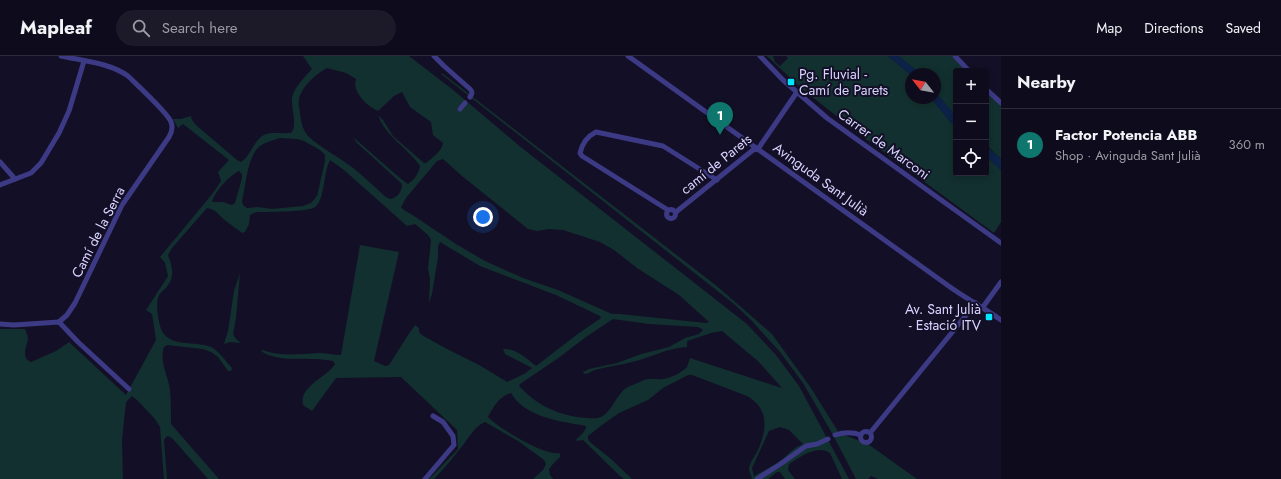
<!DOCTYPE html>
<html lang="en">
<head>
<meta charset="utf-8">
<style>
	:root { --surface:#0e0b1c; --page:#1c1929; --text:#f1f3f6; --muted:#9b9ba3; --line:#2e2b3b; --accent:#0f766e }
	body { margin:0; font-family:Jost,sans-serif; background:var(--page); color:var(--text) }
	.controls { position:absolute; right:12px; top:12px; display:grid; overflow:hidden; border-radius:4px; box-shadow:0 2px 6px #0003 }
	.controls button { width:36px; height:36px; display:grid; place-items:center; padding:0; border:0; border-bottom:1px solid var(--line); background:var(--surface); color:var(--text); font:20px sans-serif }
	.compass { position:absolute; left:905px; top:12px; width:36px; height:36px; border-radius:50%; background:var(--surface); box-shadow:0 2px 6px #0003; rotate:301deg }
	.you { position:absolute; left:483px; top:161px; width:14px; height:14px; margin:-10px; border:3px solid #fff; border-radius:50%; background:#1a73e8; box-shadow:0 0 0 6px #1a73e833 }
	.badge { display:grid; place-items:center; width:26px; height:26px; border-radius:50%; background:var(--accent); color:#fff; font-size:13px; font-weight:700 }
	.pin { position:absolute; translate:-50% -33px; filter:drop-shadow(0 1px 2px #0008) }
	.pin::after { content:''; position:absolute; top:21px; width:14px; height:12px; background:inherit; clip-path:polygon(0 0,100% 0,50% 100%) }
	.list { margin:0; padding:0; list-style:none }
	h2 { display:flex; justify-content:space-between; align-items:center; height:52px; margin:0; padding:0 16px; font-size:17px }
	h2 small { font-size:13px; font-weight:400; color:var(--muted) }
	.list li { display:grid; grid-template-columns:26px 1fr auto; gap:12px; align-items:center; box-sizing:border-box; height:72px; padding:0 16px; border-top:1px solid var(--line) }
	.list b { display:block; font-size:15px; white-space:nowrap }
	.list p { margin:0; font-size:13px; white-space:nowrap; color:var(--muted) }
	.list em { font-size:13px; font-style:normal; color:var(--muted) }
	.icon { flex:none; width:22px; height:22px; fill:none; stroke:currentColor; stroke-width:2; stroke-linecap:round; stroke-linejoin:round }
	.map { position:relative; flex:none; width:1001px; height:423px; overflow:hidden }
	header { display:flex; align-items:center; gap:24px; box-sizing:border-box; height:56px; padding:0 20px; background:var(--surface); border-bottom:1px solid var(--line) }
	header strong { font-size:19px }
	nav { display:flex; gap:22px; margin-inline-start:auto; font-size:14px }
	.search { width:280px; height:36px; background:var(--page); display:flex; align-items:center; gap:10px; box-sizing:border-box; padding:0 14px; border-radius:22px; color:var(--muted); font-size:15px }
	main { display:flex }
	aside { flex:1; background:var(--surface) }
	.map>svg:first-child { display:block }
	.green { fill:#12302f; fill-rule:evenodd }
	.water { fill:#0c2248 }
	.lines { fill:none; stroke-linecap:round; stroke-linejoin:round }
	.minor { stroke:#3d3a85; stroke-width:5 }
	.poi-dot { fill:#00e5ff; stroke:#130f26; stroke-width:1.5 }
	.labels { text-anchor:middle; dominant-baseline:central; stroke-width:4; stroke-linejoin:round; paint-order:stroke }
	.poi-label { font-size:14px; fill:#d9d4ff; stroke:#130f26; text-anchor:start }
	.street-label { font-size:14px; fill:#d9d4ff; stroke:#130f26 }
</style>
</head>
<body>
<header>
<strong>Mapleaf</strong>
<div class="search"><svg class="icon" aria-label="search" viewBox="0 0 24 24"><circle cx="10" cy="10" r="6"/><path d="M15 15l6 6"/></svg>Search here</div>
<nav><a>Map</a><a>Directions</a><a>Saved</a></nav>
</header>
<main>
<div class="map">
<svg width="1001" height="423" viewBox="0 0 1001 423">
	<rect width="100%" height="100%" fill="#130f26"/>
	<g class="green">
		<path d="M303 0H409L452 33 522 92 747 268 776 299 799 330 849 423H842L830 397C817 388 800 401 789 408L788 414 795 423H785L780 416H777L768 423H751L752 422C751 419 749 416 749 413 749 408 754 401 757 396 767 375 770 353 747 340L692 319H688L663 332 648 344 619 357 602 369 588 380V383L590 386 611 403 632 423H624L620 420 583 384 575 385C579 380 586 376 586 370 560 365 526 362 511 337 500 340 493 351 488 361 500 373 544 400 560 397V401L553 408 549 413 550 419 553 423H533L543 414 546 408 544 404 518 385 485 366C474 370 467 385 459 394 451 404 443 414 434 423H429L458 393 457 374 401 321 336 322 312 355 303 349C299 332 323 322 332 312L335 308 333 305C311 300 279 308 261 295L263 294C280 301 300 298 319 297 326 297 333 299 341 299L360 189 399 196 374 305 385 310 389 309 408 279 415 269 419 272V276L422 279C437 288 453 296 469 304 482 310 494 318 507 326L524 318 532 312 505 298 503 293C516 292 526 302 536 310L579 277 601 262 600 260 556 239 480 210 440 186 438 190V201L432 238 429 247 430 223 428 213 431 184 428 179 415 168 407 170 344 114 330 104C325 114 325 126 322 137 321 142 319 148 315 151 308 156 267 156 256 156L250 159 249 168 245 176 242 177C237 173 231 169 226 165 219 160 216 153 207 152L172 192 168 199C173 212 175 222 165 233 162 235 159 238 158 242 156 250 158 262 160 270 167 294 196 283 213 292 220 297 226 305 232 312L231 315H228L218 301 211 296 203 293 167 289 164 291C159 306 168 319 170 334 171 345 171 357 171 368L219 423H208L173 383 168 380 166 381 164 384 167 423H164L160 371 155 363 137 344 132 340 126 346 122 384 123 423H0V273H25C26 276 28 279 28 283 27 291 20 301 31 306L56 295 69 286 126 339 156 284 152 258 146 254 168 220 165 207 160 201 213 137 221 125 218 116 229 104 183 68 178 72 173 63H181L191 60 192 64 196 69 237 104 241 106C246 103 248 99 251 94 264 72 269 78 291 77 298 70 291 52 292 42 294 31 305 21 312 13ZM327 12 346 17 356 23C355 26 355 30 356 33 360 43 369 51 378 55L394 40 402 36 410 51 431 66 433 79 443 87C442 95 432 102 426 107H424L393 80 383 64 378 59C385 80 408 92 420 110 419 117 414 124 408 128L401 123 353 81 357 87 402 128C402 136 397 142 390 143L386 141C374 131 362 118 349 109 336 99 321 92 309 81 303 75 301 66 300 58 300 54 298 48 299 43 302 30 316 18 327 12ZM280 82 297 83 304 85 320 94 325 99V105L317 140 311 147 303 150 272 153 258 151 247 152 243 149 242 145C246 130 247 100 260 90 266 86 274 84 280 82ZM443 103 462 120 528 173 537 175 549 173 563 174 600 186 614 194 637 212 679 239 709 266 706 267 620 258H612L558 234 523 222 485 205 456 188 414 160 404 154 401 151 406 142 437 105ZM239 115 242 118V122L235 147 232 149 223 146H213L212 145C216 134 229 120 239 115ZM613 263 649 268 698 271 702 273 703 274 699 278 685 282 669 291 641 298 617 307 589 313 583 316 584 318C589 318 591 315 595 314 608 310 623 309 636 305 655 300 667 292 687 291V285L711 277 722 275 759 306 782 332 690 302 687 311C681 317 671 322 663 323 657 324 650 322 644 324 640 326 635 328 630 330 616 336 614 354 601 361 597 363 590 362 586 362 560 360 538 350 521 332L519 330 520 328 557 303 586 281ZM780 371 789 374 803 388C795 391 790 396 784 402 777 408 763 415 754 420L752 412 769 375Z"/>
		<path d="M767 0H773L775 6 780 10 788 2 786 0H888L911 19V42H931L956 73V117H986V100L1001 114V166L994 177 866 83 802 33Z"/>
		<path d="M898 0H952L966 15H956V60L935 36V18H921Z"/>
		<path d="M442 17 718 231 772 278 811 332 839 377 868 388 917 423H878L871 420 868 423H856L833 379 803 327 780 296 750 263 734 248 441 18Z"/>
		<path d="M986 35 1001 49V103L986 89Z"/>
		<path d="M240 217 236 262 233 278 236 283 241 287 230 286 224 288 228 275 234 235Z"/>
	</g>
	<g class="water">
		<path d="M888 0H898L921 18H911V19Z"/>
		<path d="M935 36 956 60V73L931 42H935Z"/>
		<path d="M986 90 1001 103V114L986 100Z"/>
	</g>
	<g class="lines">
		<g class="minor">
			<path d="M434 0 444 10 470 33C473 36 472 38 470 41"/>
			<path d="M628 0 950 231C967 243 984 252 1001 264"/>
			<path d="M760 0 783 24 827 62 1001 187"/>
			<path d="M955 0 969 15"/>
			<path d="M986 33 1001 47"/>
			<path d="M460 53 465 47"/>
			<path d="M0 106 15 123"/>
			<path d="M0 129 31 117 41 107 59 77 69 55 84 5"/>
			<circle cx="671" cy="158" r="4.5"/>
			<path d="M668 154 582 100 580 97C582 88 588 80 596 76L663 90 717 124"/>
			<path d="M676 156 753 94 758 93 797 36"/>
			<path d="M983 251 1001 226"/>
			<path d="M59 266 67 259 75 247 122 149 169 81C172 76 173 71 171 66 168 57 137 29 128 20 110 7 84 5 61 0"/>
			<path d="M59 266 78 286 129 333"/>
			<path d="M0 268 14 269 59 266"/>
			<circle cx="866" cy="381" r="5.5"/>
			<path d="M870 377 976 247"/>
			<path d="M835 379C844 376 853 376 861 379"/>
			<path d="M425 423 454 389 453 380 443 366 433 360"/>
			<path d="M757 423 779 409 806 390 817 388 828 383"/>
		</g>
	</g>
	<g class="poi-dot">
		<rect x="787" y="22" width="8" height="8" rx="2"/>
		<rect x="985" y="257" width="8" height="8" rx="2"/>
	</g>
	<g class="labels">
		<g class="poi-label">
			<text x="799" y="18">Pg. Fluvial -<tspan x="799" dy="16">Camí de Parets</tspan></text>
			<text x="981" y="253" text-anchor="end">Av. Sant Julià<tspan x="981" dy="16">- Estació ITV</tspan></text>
		</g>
		<g class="street-label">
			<text transform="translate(884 88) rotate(36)">Carrer de Marconi</text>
			<text transform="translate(716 108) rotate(-39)">camí de Parets</text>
			<text transform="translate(821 123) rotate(36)">Avinguda Sant Julià</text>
			<text transform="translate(98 176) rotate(-63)">Camí de la Serra</text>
		</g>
	</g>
</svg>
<div class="controls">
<button>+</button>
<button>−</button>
<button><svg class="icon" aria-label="locate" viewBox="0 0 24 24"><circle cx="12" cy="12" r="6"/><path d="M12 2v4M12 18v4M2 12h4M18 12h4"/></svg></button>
</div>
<svg class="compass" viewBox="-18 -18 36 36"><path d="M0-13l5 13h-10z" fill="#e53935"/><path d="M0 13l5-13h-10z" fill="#9b9ba3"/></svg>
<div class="you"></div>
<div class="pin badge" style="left:720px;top:79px">1</div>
</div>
<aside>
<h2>Nearby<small></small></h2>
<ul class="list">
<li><span class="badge">1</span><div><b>Factor Potencia ABB</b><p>Shop · Avinguda Sant Julià</p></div><em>360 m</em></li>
</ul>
</aside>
</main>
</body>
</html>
